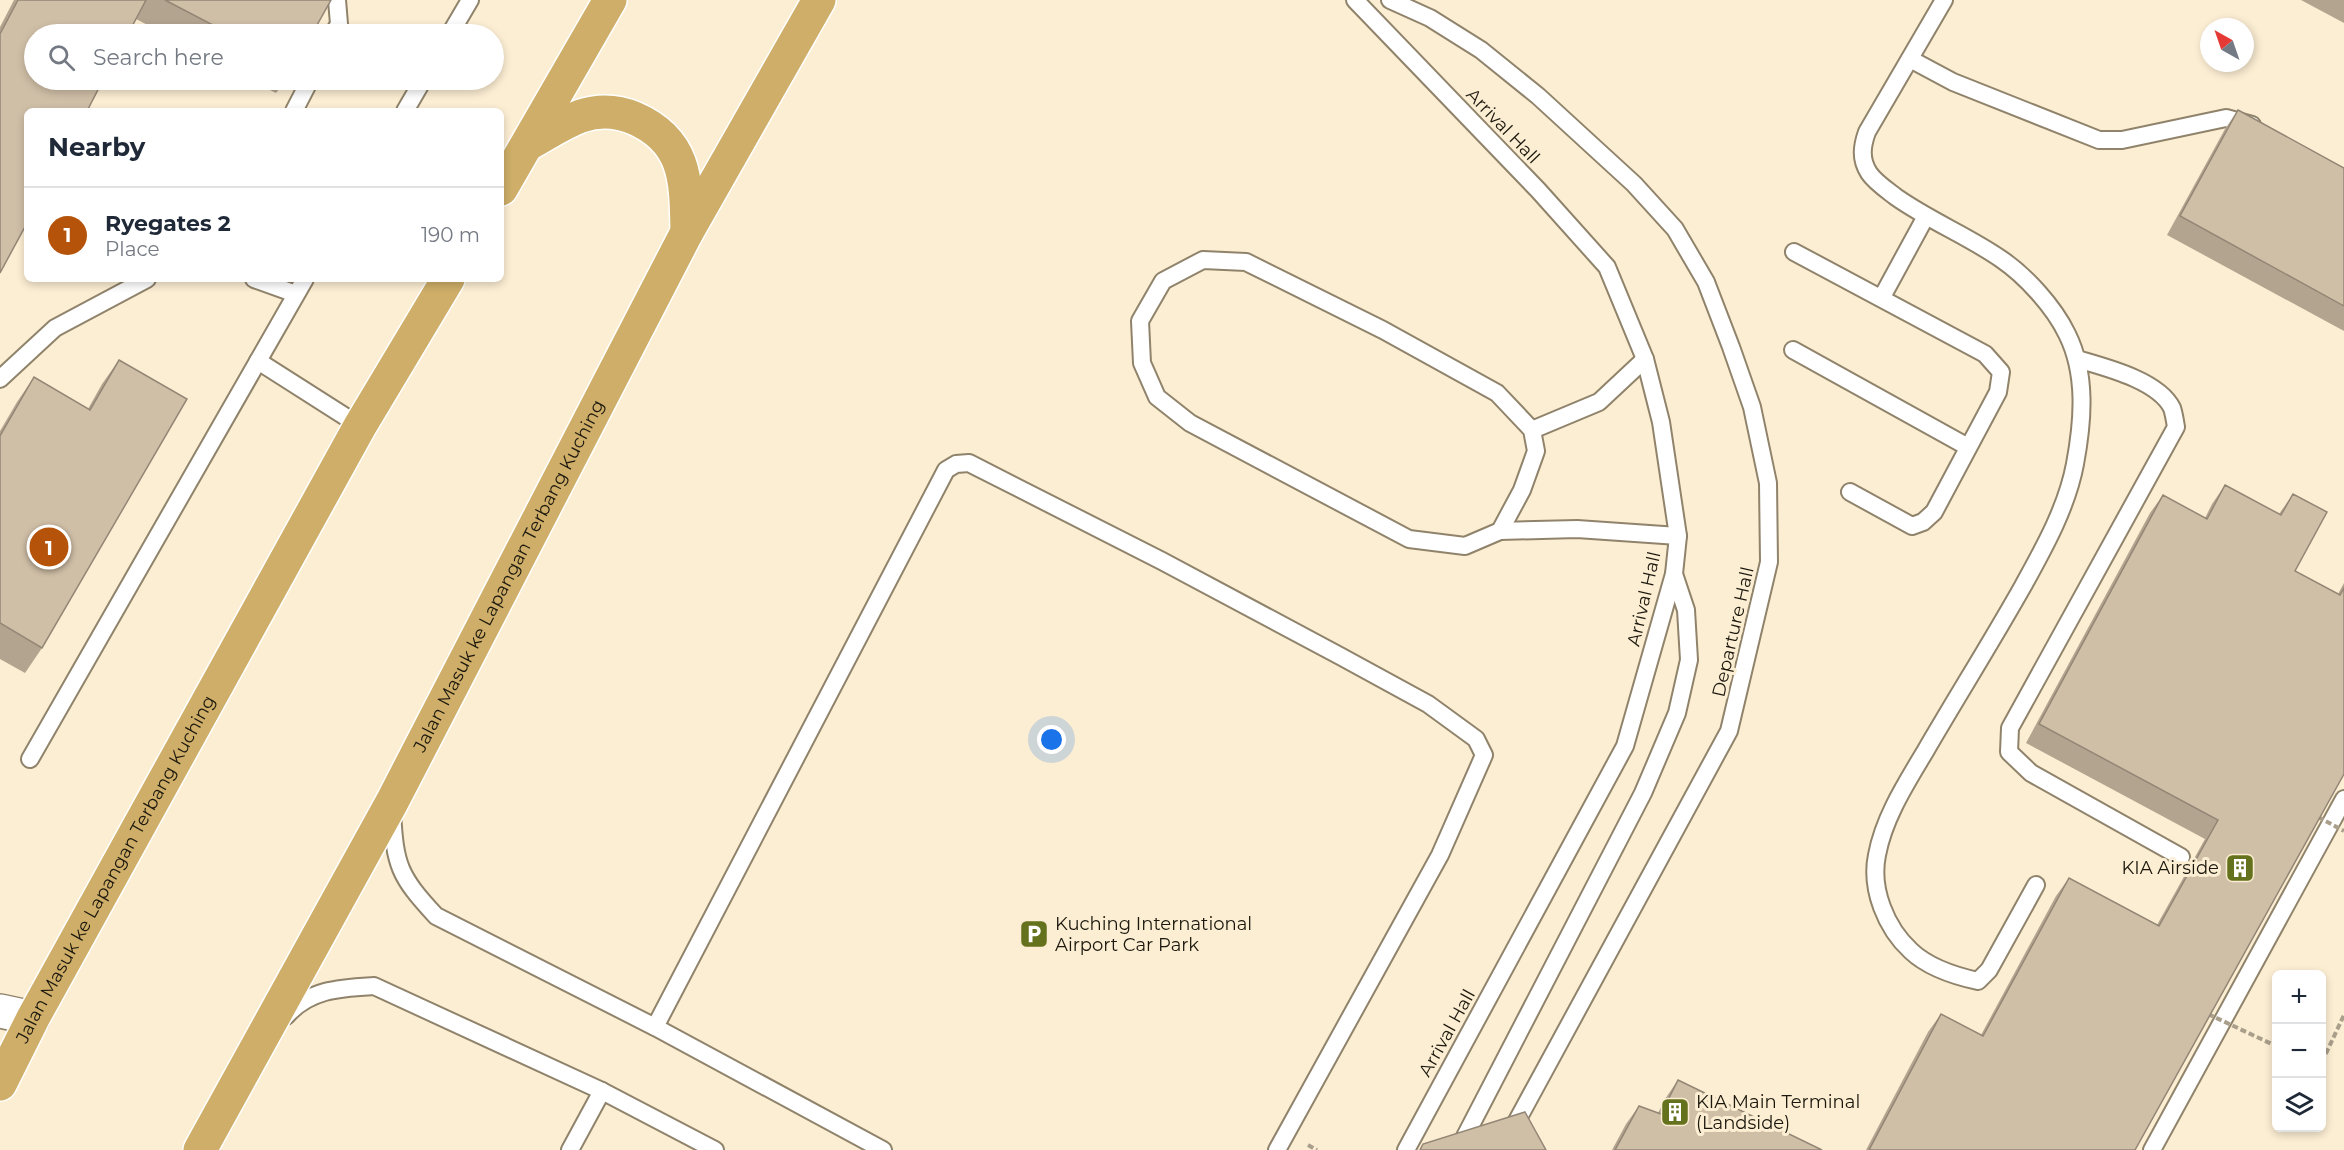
<!DOCTYPE html>
<html lang="en">
<head>
<meta charset="utf-8">
<style>
	:root { --surface:#fff; --page:#f6f6f7; --text:#1f2937; --muted:#747a83; --line:#e0e1e3; --accent:#b45309 }
	body { margin:0; font-family:Montserrat,sans-serif; background:var(--page); color:var(--text) }
	.controls { position:absolute; right:18px; bottom:18px; display:grid; overflow:hidden; border-radius:9px; box-shadow:0 3px 9px #0003 }
	.controls button { width:54px; height:54px; display:grid; place-items:center; padding:0; border:0; border-bottom:2px solid var(--line); background:var(--surface); color:var(--text); font:30px sans-serif }
	.compass { position:absolute; left:2200px; top:18px; width:54px; height:54px; border-radius:50%; background:var(--surface); box-shadow:0 3px 9px #0003; rotate:320deg }
	.you { position:absolute; left:1052px; top:740px; width:21px; height:21px; margin:-15px; border:4px solid #fff; border-radius:50%; background:#1a73e8; box-shadow:0 0 0 9px #1a73e833 }
	.badge { display:grid; place-items:center; width:39px; height:39px; border-radius:50%; background:var(--accent); color:#fff; font-size:20px; font-weight:700 }
	.pin { position:absolute; translate:-50% -50%; border:3px solid #fff; box-shadow:0 2px 6px #0006 }
	.list { margin:0; padding:0; list-style:none }
	h2 { display:flex; justify-content:space-between; align-items:center; height:78px; margin:0; padding:0 24px; font-size:26px }
	h2 small { font-size:20px; font-weight:400; color:var(--muted) }
	.list li { display:grid; grid-template-columns:39px 1fr auto; gap:18px; align-items:center; box-sizing:border-box; height:96px; padding:0 24px; border-top:2px solid var(--line) }
	.list b { display:block; font-size:22px; white-space:nowrap }
	.list p { margin:0; font-size:20px; white-space:nowrap; color:var(--muted) }
	.list em { font-size:20px; font-style:normal; color:var(--muted) }
	.icon { flex:none; width:33px; height:33px; fill:none; stroke:currentColor; stroke-width:2; stroke-linecap:round; stroke-linejoin:round }
	.map { position:relative; flex:none; width:2344px; height:1150px; overflow:hidden }
	.search { position:absolute; background:var(--surface); box-shadow:0 3px 9px #0003; left:24px; top:24px; width:480px; height:66px; display:flex; align-items:center; gap:15px; box-sizing:border-box; padding:0 21px; border-radius:33px; color:var(--muted); font-size:22px }
	.panel { position:absolute; background:var(--surface); box-shadow:0 3px 9px #0003; left:24px; top:108px; width:480px; height:174px; border-radius:9px }
	.map>svg:first-child { display:block }
	.lines { fill:none; stroke-linecap:round; stroke-linejoin:round }
	.service-casing { stroke:#90836b; stroke-width:20 }
	.minor-casing { stroke:#90836b; stroke-width:36 }
	.trunk-casing { stroke:#fff; stroke-width:36 }
	.path { stroke:#a99f8a; stroke-width:4; stroke-dasharray:6 3; stroke-linecap:butt }
	.service { stroke:#fff; stroke-width:16 }
	.minor { stroke:#fff; stroke-width:33 }
	.trunk { stroke:#ceae68; stroke-width:33 }
	.path-bridge { stroke:#a99f8a; stroke-width:4; stroke-dasharray:6 3; stroke-linecap:butt }
	.wall { fill:#b3a490 }
	.building { fill:#d0bfa7; stroke:#928675; stroke-width:1.5 }
	.labels { text-anchor:middle; dominant-baseline:central; stroke-width:6; stroke-linejoin:round; paint-order:stroke }
	.street-label { font-size:18px; fill:#1b170d; stroke:#fceed3 }
	.poi-label { font-size:18px; fill:#1b170d; stroke:#fceed3; text-anchor:start }
</style>
</head>
<body>
<div class="map">
<svg width="2344" height="1150" viewBox="0 0 2344 1150">
	<rect width="100%" height="100%" fill="#fceed3"/>
	<g class="lines">
		<g class="service-casing">
			<g id="service">
				<path d="M1355 0 1538 190 1607 267 1645 359 1661 422 1678 536 1674 574 1625 746 1406 1150"/>
				<path d="M1390 0 1430 18 1481 50 1538 96 1634 184 1675 229 1706 282 1731 347 1752 407 1768 483 1769 562 1729 731 1512 1130"/>
				<path d="M1944 0 1867 132C1862 146 1860 159 1869 173 1875 182 1887 190 1896 197 1930 221 1968 236 2001 259 2026 276 2054 307 2067 334 2087 374 2083 421 2075 464 2067 507 2044 548 2023 586 1992 641 1958 695 1926 750 1907 782 1884 817 1877 855 1870 889 1886 928 1911 951 1929 968 1955 976 1978 981L1989 970 2036 885"/>
				<path d="M333 34 339 24 337 0"/>
				<path d="M450 34 470 0"/>
				<path d="M1910 59 1953 82 2099 140H2122L2226 118 2252 125"/>
				<path d="M294 111 310 80"/>
				<path d="M405 111 423 80"/>
				<path d="M1794 252 1985 354 2001 372 1998 392 1934 512 1923 522 1912 526 1850 492"/>
				<path d="M1203 260 1246 262 1383 330 1497 393 1532 430 1536 451 1522 490 1500 531 1465 546 1409 539 1190 423 1157 397 1142 363 1140 321 1163 281Z"/>
				<path d="M254 279 296 294"/>
				<path d="M1882 297 1925 218"/>
				<path d="M1793 350 1968 447"/>
				<path d="M2077 359C2104 367 2158 380 2172 408 2174 414 2175 421 2176 427L2010 728 2009 752 2031 773 2181 857"/>
				<path d="M258 361 360 426"/>
				<path d="M0 379 55 328 147 279"/>
				<path d="M1532 430 1599 402 1645 359"/>
				<path d="M1500 531 1577 529 1678 536"/>
				<path d="M30 759 305 279"/>
				<path d="M392 812C395 866 399 876 436 916L655 1027 883 1150"/>
				<path d="M286 1016C310 989 340 988 374 986L602 1091 715 1150"/>
				<path d="M655 1027 946 470 956 464 969 463 1162 561 1340 656 1428 704 1476 739 1484 755 1440 855 1277 1150"/>
				<path d="M570 1150 602 1091"/>
				<path d="M1458 1150 1643 793 1677 713 1689 660 1686 610 1674 574"/>
				<path d="M2152 1150 2344 799"/>
			</g>
		</g>
		<g class="minor-casing">
			<path id="minor" d="M0 1011 33 1018"/>
		</g>
		<g class="trunk-casing">
			<g id="trunk">
				<path d="M528 144C545 135 562 123 581 116 599 110 617 111 634 118 687 141 686 181 687 232"/>
				<path d="M501 189 610 0"/>
				<path id="s1" d="M0 1084 33 1018 360 426 448 279"/>
				<path id="s2" d="M200 1150 392 802 687 232 819 0"/>
			</g>
		</g>
		<g class="path">
			<path d="M2322 1062 2344 1015"/>
			<path d="M1308 1145 1317 1150"/>
		</g>
		<use href="#service" class="service"/>
		<use href="#minor" class="minor"/>
		<use href="#trunk" class="trunk"/>
		<g class="path-bridge">
			<path d="M2318 817 2344 831"/>
			<path d="M2208 1014 2276 1046"/>
		</g>
	</g>
	<g class="wall">
		<path d="M14 0H331L312 34H165L136 19 0 273V27Z"/>
		<path d="M2301 0H2344V23Z"/>
		<path d="M250 80H286L276 93Z"/>
		<path d="M2238 110 2344 168V331L2167 235 2225 129Z"/>
		<path d="M119 360 42 648 25 673 0 659V431L17 402 34 377 88 409 102 384Z"/>
		<path d="M2225 485 2279 514 2293 494 2295 571 2338 594 2344 583V774L2135 1150H1866L1928 1032 1941 1014 1981 1035 2056 896 2069 878 2157 925 2205 839 2026 743 2150 513 2163 495 2205 518 2212 504Z"/>
		<path d="M1678 1080 1822 1150H1612L1626 1124 1639 1106 1658 1113 1665 1099Z"/>
	</g>
	<g class="building">
		<path d="M18 0H146L128 34H34V80H103L87 111H27V223L0 273V34Z"/>
		<path d="M165 0H331L312 34H230Z"/>
		<path d="M2238 110 2344 168V306L2180 216Z"/>
		<path d="M119 360 187 399 42 648 0 623V436L34 377 90 410Z"/>
		<path d="M2225 485 2281 515 2293 494 2327 512 2295 571 2340 595 2344 588V774L2135 1150H1869L1941 1014 1983 1036 2069 878 2159 926 2218 820 2039 724 2163 495 2207 519Z"/>
		<path d="M1678 1080 1822 1150H1615L1639 1106 1661 1114Z"/>
		<path d="M1525 1112 1546 1150H1420L1423 1144Z"/>
	</g>
	<defs>
		<g id="building-square" transform="scale(1.5)"><rect x="-9" y="-9" width="18" height="18" rx="4" fill="#64711d" stroke="#fceed3"/><path d="M-4-6H4V6H1V3H-1V6H-4ZM-2.5-4.3h1.7v1.8h-1.7ZM.8-4.3h1.7v1.8H.8ZM-2.5-1h1.7V.8h-1.7ZM.8-1h1.7V.8H.8Z" fill="#fff"/></g>
		<g id="parking-square" transform="scale(1.5)"><rect x="-9" y="-9" width="18" height="18" rx="4" fill="#64711d" stroke="#fceed3"/><path d="M-3.5-5.5H1a3.5 3.5 0 0 1 0 7H-1V5.5H-3.5ZM-1-3.4V-.6H.8a1.4 1.4 0 0 0 0-2.8Z" fill="#fff"/></g>
	</defs>
	<g fill-rule="evenodd">
		<use href="#building-square" x="2240" y="868"/>
		<use href="#parking-square" x="1034" y="934"/>
		<use href="#building-square" x="1675" y="1112"/>
	</g>
	<g class="labels">
		<g class="street-label">
			<text transform="translate(1503 126) rotate(46)">Arrival Hall</text>
			<text stroke="none"><textPath href="#s2" startOffset="652">Jalan Masuk ke Lapangan Terbang Kuching</textPath></text>
			<text transform="translate(1644 599) rotate(-77)">Arrival Hall</text>
			<text transform="translate(1733 632) rotate(-77)">Departure Hall</text>
			<text stroke="none"><textPath href="#s1" startOffset="244">Jalan Masuk ke Lapangan Terbang Kuching</textPath></text>
			<text transform="translate(1447 1033) rotate(-61)">Arrival Hall</text>
		</g>
		<g class="poi-label">
			<text x="2219" y="868" text-anchor="end">KIA Airside</text>
			<text x="1055" y="924">Kuching International<tspan x="1055" dy="21">Airport Car Park</tspan></text>
			<text x="1696" y="1102">KIA Main Terminal<tspan x="1696" dy="21">(Landside)</tspan></text>
		</g>
	</g>
</svg>
<div class="controls">
<button>+</button>
<button>−</button>
<button><svg class="icon" aria-label="layers" viewBox="0 0 24 24"><path d="M12 4l9 5-9 5-9-5zM3 14l9 5 9-5"/></svg></button>
</div>
<svg class="compass" viewBox="-18 -18 36 36"><path d="M0-13l5 13h-10z" fill="#e53935"/><path d="M0 13l5-13h-10z" fill="#747a83"/></svg>
<div class="you"></div>
<div class="pin badge" style="left:49px;top:547px">1</div>
<div class="search"><svg class="icon" aria-label="search" viewBox="0 0 24 24"><circle cx="10" cy="10" r="6"/><path d="M15 15l6 6"/></svg>Search here</div>
<section class="panel">
<h2>Nearby<small></small></h2>
<ul class="list">
<li><span class="badge">1</span><div><b>Ryegates 2</b><p>Place</p></div><em>190 m</em></li>
</ul>
</section>
</div>
</body>
</html>
